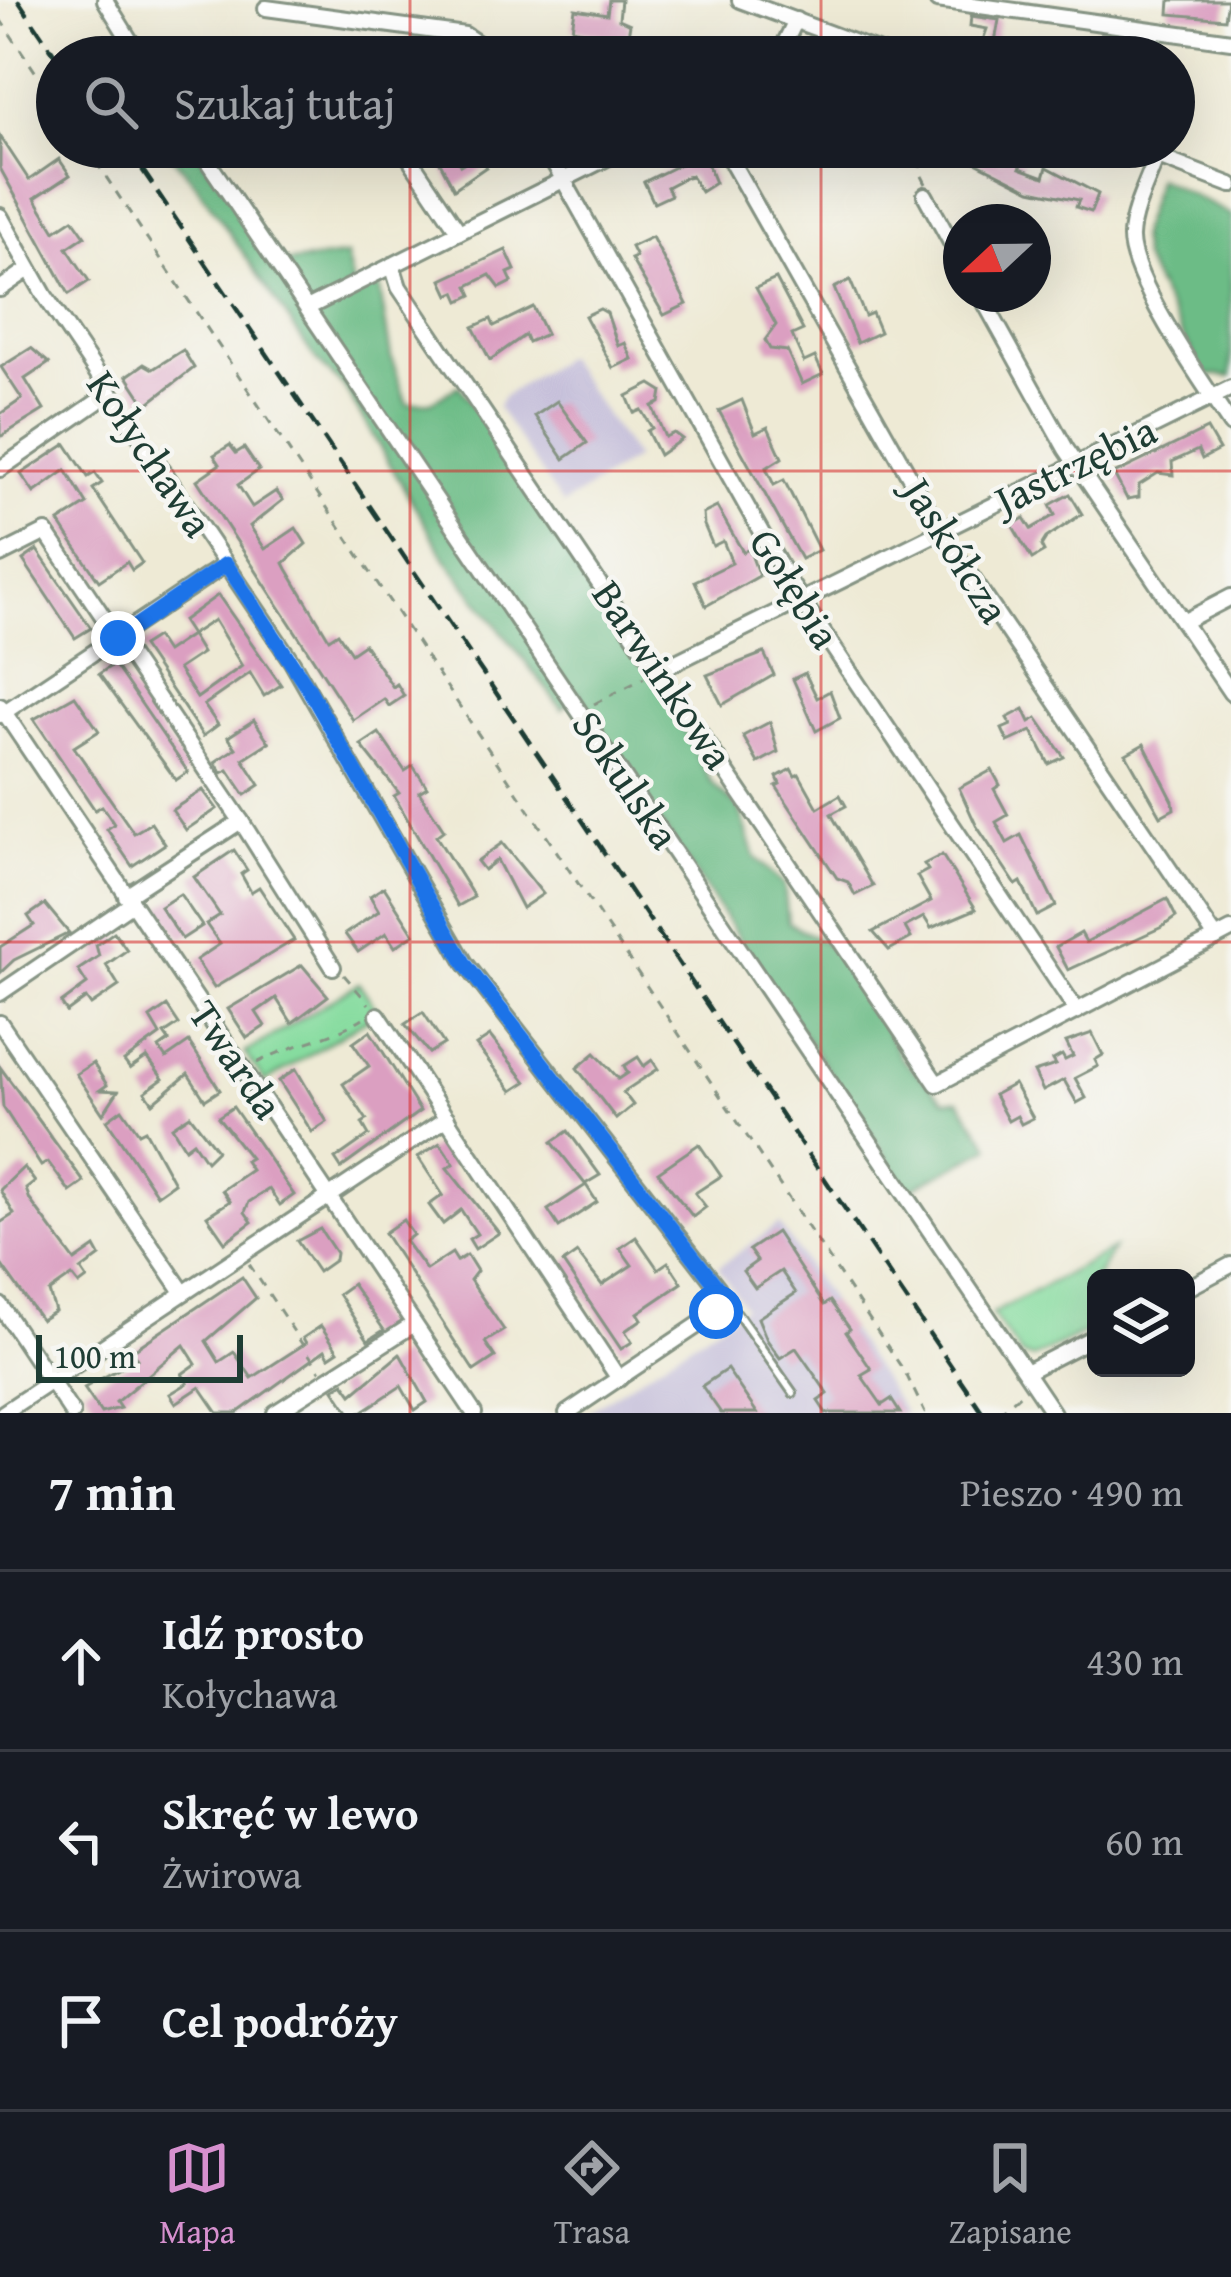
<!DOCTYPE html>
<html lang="pl">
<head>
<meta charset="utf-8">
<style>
	:root { --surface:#171b24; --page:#242831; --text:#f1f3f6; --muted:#9ea1a6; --line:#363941; --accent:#d690ce }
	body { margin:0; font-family:"Gentium Book Plus",serif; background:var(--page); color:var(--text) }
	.controls { position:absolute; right:36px; bottom:36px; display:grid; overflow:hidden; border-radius:18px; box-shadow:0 12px 48px #0002 }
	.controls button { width:108px; height:108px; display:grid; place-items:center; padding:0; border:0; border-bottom:3px solid var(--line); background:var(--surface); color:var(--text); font:60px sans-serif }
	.compass { position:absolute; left:943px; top:204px; width:108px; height:108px; border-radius:50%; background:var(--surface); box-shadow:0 12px 48px #0002; rotate:248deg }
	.scale { position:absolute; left:36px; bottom:30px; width:207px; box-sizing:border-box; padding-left:12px; border:6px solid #1f3d34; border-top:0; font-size:33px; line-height:42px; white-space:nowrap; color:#1f3d34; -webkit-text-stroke:9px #f6f6f2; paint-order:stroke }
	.stop { position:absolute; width:36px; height:36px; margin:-27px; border:9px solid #1a73e8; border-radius:50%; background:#fff }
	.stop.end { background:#1a73e8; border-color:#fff; box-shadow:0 3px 12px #0008 }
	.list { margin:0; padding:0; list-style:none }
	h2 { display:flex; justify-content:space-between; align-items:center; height:156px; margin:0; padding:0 48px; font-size:51px }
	h2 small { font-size:39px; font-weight:400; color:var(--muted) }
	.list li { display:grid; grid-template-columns:78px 1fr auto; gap:36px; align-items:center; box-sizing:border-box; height:180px; padding:0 48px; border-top:3px solid var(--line) }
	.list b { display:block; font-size:45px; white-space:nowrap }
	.list p { margin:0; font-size:39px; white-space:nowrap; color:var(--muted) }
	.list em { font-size:39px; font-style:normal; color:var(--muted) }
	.icon { flex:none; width:66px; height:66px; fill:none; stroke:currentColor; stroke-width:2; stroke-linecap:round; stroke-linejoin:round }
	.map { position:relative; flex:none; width:1231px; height:1413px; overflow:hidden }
	.search { position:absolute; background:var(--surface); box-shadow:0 12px 48px #0002; left:36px; right:36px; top:36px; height:132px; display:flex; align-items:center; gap:30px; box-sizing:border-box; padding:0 42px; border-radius:66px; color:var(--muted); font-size:45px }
	.sheet { height:696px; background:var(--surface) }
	nav { display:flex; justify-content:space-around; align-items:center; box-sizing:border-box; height:168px; border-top:3px solid var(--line); background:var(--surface); font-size:33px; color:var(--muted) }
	nav a { display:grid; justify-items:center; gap:6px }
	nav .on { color:var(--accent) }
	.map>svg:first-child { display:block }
	.industrial { fill:#c6c0da }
	.green { fill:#86dc9f; stroke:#528c6a; stroke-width:3 }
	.forest { fill:#6cbc86; stroke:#467c5d; stroke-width:3 }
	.building { fill:#db9fc1; fill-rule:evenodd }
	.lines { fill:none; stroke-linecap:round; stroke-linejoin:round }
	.service-casing { stroke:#869484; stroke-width:12 }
	.minor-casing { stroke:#869484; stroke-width:20 }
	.path { stroke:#869484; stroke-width:3; stroke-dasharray:9 9; stroke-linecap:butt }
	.service { stroke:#fff; stroke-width:6 }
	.minor { stroke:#fff; stroke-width:14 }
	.rail { stroke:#1f3d34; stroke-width:4.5; stroke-dasharray:18 9; stroke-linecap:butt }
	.route { stroke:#1a73e8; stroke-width:15 }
	.grid { fill:none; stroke:#d62828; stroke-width:3; stroke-opacity:0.55 }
	.labels { text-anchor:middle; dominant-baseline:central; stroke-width:9; stroke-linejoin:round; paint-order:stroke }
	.street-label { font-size:42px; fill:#1f3d34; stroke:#f6f6f2 }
</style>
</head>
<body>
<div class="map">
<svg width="1231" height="1413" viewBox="0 0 1231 1413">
	<rect width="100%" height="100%" fill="#f6f6f2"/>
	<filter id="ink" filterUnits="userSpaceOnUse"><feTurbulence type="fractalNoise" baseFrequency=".00833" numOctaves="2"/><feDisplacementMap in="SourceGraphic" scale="24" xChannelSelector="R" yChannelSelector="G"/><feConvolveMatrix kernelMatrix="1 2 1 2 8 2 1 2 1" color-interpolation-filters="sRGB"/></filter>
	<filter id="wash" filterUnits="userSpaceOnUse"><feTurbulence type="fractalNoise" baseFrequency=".004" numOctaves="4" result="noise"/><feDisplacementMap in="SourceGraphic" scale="48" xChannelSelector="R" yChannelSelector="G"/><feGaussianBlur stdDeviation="2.7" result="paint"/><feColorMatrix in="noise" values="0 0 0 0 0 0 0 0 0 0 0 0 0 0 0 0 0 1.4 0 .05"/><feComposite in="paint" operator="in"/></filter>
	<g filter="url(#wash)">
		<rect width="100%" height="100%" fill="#eeead5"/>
		<g class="industrial">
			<path d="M565 356 635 458 563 505 497 407 504 396Z"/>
			<path d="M779 1224 905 1413H586L745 1307 718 1267Z"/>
		</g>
		<g class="green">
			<path d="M359 983 378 1012 265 1082 245 1053Z"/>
			<path d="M1113 1249 1093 1283 1096 1328 1032 1358 1022 1356 992 1314Z"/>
		</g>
		<g class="forest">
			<path d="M164 147H194L284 263 346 256 354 289 378 278 391 357 407 404 431 402 459 386 659 682 712 784 739 808 755 857 784 885 788 922 835 949 867 993 900 1057 945 1100H959L991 1147 909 1190 606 742 579 691 562 709 448 562 344 387 316 360 196 184Z"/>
			<path d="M1157 178 1231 215V377L1203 374 1142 258 1139 236Z"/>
		</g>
		<g id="blocks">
			<g class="building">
				<path d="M609 0H621L619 19 630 24 627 41 572 29 575 9 607 14Z"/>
				<path d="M1170 0H1228L1225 19 1169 14Z"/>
				<path d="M971 16 999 20 995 42 1004 46 1000 57H977L987 29 970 26Z"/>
				<path d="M0 136 29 180 59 159 70 175 35 198 55 231 73 219 85 236 67 248 89 281 69 294 0 168Z"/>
				<path d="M432 147H452L460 165 479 154 486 167 454 189Z"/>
				<path d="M946 147H985L982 152 1002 160 1005 153 1024 161 1020 168 1044 177 1047 167 1098 194 1091 212 1076 207 1079 200 1031 190Z"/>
				<path d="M703 153 715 183 701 192 691 176 686 177 667 187 671 195 654 203 644 182Z"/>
				<path d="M652 237 687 304 664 315 631 259 636 257 631 247Z"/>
				<path d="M506 250 515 270 508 273 512 282 500 288 490 275 468 286 472 295 460 301 456 292 449 295 442 280Z"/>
				<path d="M776 279 803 330 792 335 804 362 815 357 823 374 802 384 787 351 770 349 765 340 776 325 756 288Z"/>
				<path d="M850 280 865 316 872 313 880 332 857 343 834 288Z"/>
				<path d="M533 307 546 334 528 342 525 335 490 360 473 327 491 319 494 326Z"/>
				<path d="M600 309 607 313 618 346 625 343 632 359 613 368 585 316Z"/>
				<path d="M31 348 49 363 25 379 44 410 0 437V414L22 399 1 367Z"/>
				<path d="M183 350 194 368 146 405 127 376 144 364 153 369Z"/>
				<path d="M651 384 662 391 660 403 652 406 665 437 674 433 682 439 659 455 647 431 652 428 641 410 634 413 627 396Z"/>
				<path d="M742 400 755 433 768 427 782 458 766 468 774 485 784 480 819 550 801 559 719 411Z"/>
				<path d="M557 401 587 443 564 459 535 416Z"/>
				<path d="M1207 429 1219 450 1202 459 1198 450 1172 462 1173 475 1158 473 1139 485V497L1127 499 1114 474Z"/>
				<path d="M66 444 88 477 95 473 102 483 93 489 142 563 132 570 127 562 99 581 68 536 59 522 87 504 66 470 34 493 21 474Z"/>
				<path d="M230 445 236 453 244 448 259 470 238 485 252 507 276 491 283 500 250 526 265 549 296 528 306 544 284 563 287 569 329 639 338 633 351 653 364 644 393 687 397 684 404 696 389 706 384 699 353 720 197 480 220 464 214 455Z"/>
				<path d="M1070 494 1082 514 1046 538 1041 546 1044 552 1032 559 1012 525 1024 518 1031 529 1055 515 1050 505Z"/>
				<path d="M717 507 743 552 749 549 759 576 706 606 695 581 732 563 723 541 713 546 704 525 703 514Z"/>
				<path d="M37 550 91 628 75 638 23 560Z"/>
				<path d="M218 595 281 685 264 696 250 673 204 705 218 725 203 736 142 646 156 637 166 652 191 635 182 621ZM214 620 242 666 197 698 178 669 202 653 191 635Z"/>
				<path d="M764 653 774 675 722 705 707 675Z"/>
				<path d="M114 664 188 772 176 780 99 674Z"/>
				<path d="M805 673 817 698 830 691 840 718 816 731 793 679Z"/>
				<path d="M75 696 99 731 74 747 134 833 151 823 165 844 132 866 107 829 114 824 102 806 95 810 34 719Z"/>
				<path d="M1024 709 1030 722 1037 718 1064 757 1049 764 1032 731 1008 742 1002 729 1011 725 1007 718Z"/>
				<path d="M254 720 269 742 243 759 260 785 245 795 228 770 222 773 215 762 236 748 228 737Z"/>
				<path d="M770 722 778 752 758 763 743 736Z"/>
				<path d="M379 733 405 771 413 766 427 787 419 792 444 830 436 836 474 897 458 906 394 796 399 793 361 745Z"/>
				<path d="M1144 744 1173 801 1174 809 1161 816 1126 754Z"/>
				<path d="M791 769 795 776 799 774 818 808 840 795 846 806 831 814 873 886 855 895 848 882 837 878 776 786 780 784 777 777Z"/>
				<path d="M992 770 1000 785 994 789 1008 815 996 822 1007 843 1021 835 1056 906 1037 916 1021 882 1016 885 976 825 959 788Z"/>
				<path d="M203 790 217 809 186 830 172 810Z"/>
				<path d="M502 843 543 894 522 908 497 860 484 870 477 861Z"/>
				<path d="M234 850 247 870 241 874 251 892 259 887 294 940 214 988 196 960 220 944 206 924 220 915 194 877Z"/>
				<path d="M942 855 976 909 931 928 924 917 905 927 911 938 889 950 873 932 931 901 917 876 928 870 924 864Z"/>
				<path d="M384 887 414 934 395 947 386 933 358 952 345 934 379 911 370 896Z"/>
				<path d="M180 894 202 926 182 939 160 907Z"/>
				<path d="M1167 899 1176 917 1162 927 1068 970 1056 947 1081 933 1086 942Z"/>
				<path d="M45 904 69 933 14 960 0 973V947L34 925 28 916Z"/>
				<path d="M114 932 127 950 106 965 119 986 91 1005 86 998 67 1012 61 1003 87 984 78 970 99 956 96 945Z"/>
				<path d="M302 965 328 996 292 1023 276 998 256 1012 265 1026 247 1038 228 1009Z"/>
				<path d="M167 1006 179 1024 164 1034 169 1041 159 1048 166 1058 189 1042 220 1090 205 1100 188 1074 153 1103 145 1092 163 1079 147 1057 130 1069 124 1061 160 1035 150 1018Z"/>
				<path d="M423 1012 444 1044 429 1053 405 1024Z"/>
				<path d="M370 1031 420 1111 341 1168 335 1159 369 1135 362 1123 367 1120 343 1084 369 1066 353 1043Z"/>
				<path d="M1092 1033 1103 1055 1095 1060 1098 1066 1075 1078 1086 1098 1077 1103 1064 1080 1043 1091 1034 1072 1056 1065 1053 1060 1062 1055 1065 1060 1073 1056 1066 1042Z"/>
				<path d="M490 1036 526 1082 512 1091 476 1045Z"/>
				<path d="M595 1053 619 1079 628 1073 624 1066 638 1057 644 1066 652 1060 658 1069 623 1092 633 1105 616 1119 577 1068Z"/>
				<path d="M93 1063 107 1085 100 1090 118 1091 103 1114 76 1074Z"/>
				<path d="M0 1067 84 1182 70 1192 48 1162 41 1166 3 1107Z"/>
				<path d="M296 1069 327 1122 312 1132 279 1081Z"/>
				<path d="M1014 1084 1033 1118 1021 1124 1017 1116 1008 1121 994 1095Z"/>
				<path d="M233 1107 294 1195 280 1205 269 1189 249 1202 245 1212 252 1222 225 1242 207 1216 230 1201 222 1190 251 1170 245 1161 250 1158 218 1117Z"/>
				<path d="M122 1109 139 1133 145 1130 174 1183 157 1195 107 1120Z"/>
				<path d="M190 1115 217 1150 206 1161 193 1142 185 1148 172 1127Z"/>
				<path d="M568 1131 600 1175 585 1184 552 1142Z"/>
				<path d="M440 1143 454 1164 447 1168 499 1233 475 1249 469 1239 477 1234 461 1210 443 1224 429 1205 443 1195 418 1157Z"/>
				<path d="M699 1144 721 1176 695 1193 706 1207 693 1217 658 1172Z"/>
				<path d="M24 1167 35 1182 26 1189 30 1200 75 1261 95 1247 100 1256 81 1270 87 1279 79 1285 72 1276 49 1292 55 1311 41 1320 0 1263V1223L14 1214 0 1190Z"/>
				<path d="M586 1185 597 1202 559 1227 548 1210Z"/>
				<path d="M403 1220 413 1235 405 1241 426 1270 452 1253 457 1261 467 1255 477 1271 470 1280 504 1330 485 1342 495 1357 474 1371 384 1233Z"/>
				<path d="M320 1229 336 1253 335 1260 318 1272 297 1241Z"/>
				<path d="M776 1232 824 1305 830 1301 850 1329 846 1332 871 1369 861 1375 882 1405 891 1399 900 1413H826L818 1401 828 1394 796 1348 780 1358 767 1340 758 1318 796 1293 781 1271 755 1288 743 1271 757 1261 749 1250Z"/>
				<path d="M636 1237 658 1269 668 1262 682 1283 638 1313 642 1319 625 1331 632 1342 621 1349 563 1263 577 1253 602 1285 632 1265 620 1248Z"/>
				<path d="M242 1277 256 1298 206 1341 219 1362 234 1352 252 1378 306 1343 303 1338 321 1326 338 1351 329 1357 325 1350 237 1413H218L200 1387 176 1403 170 1394 188 1383 182 1374 196 1364 184 1345 116 1402 120 1408 101 1413 84 1388 137 1359 132 1351Z"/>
				<path d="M352 1284 384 1330 368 1340 338 1294Z"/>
				<path d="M400 1354 427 1402 415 1410 401 1386 360 1413H350L334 1389 344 1383 352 1394Z"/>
				<path d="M727 1369 757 1413H721L702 1386Z"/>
			</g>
		</g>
	</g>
	<g filter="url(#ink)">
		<use href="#blocks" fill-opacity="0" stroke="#869484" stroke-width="3"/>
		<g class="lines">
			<g class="service-casing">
				<path id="service" d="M723 1305 737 1313 793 1393"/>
			</g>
			<g class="minor-casing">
				<g id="minor">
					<path d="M105 0 140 57"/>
					<path d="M740 0 893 57"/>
					<path d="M937 0 1231 41"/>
					<path d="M266 8 465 35 498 57"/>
					<path d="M778 57 796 20"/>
					<path d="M198 147 1053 1413"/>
					<path d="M402 147 459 232"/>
					<path d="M545 147 788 580 1077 1011"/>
					<path d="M723 147 941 532 1216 938"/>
					<path d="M1132 147 1231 185"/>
					<path d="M1157 156C1148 181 1132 211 1131 236 1129 278 1206 388 1231 425"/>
					<path d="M925 195 961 261"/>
					<path d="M0 216 45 296 292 662 465 963 718 1288 719 1303 713 1315 567 1413"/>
					<path d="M392 265 399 287 937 1084 1231 930"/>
					<path d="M0 289 29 269"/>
					<path d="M980 294 1066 449 1231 693"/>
					<path d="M309 307 629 147"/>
					<path d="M0 469 110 393"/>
					<path d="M0 555 46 532 241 821"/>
					<path d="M1183 622 1231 597"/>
					<path d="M662 669 1231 388"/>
					<path d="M0 706 474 1413"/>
					<path d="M0 715 226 564"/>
					<path d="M126 896 241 821 333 967"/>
					<path d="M0 993 131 904"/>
					<path d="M378 1015 619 1379"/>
					<path d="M0 1023 183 1292"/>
					<path d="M1186 1289 1231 1265"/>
					<path d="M0 1305 72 1413"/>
					<path d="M1026 1372 1096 1336"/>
					<path d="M3 1413 447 1118"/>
					<path d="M275 1413 414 1324"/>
				</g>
			</g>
			<g class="path">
				<path d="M0 19 57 104"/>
				<path d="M86 147 906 1374 925 1413"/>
				<path d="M926 184 919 170 927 147"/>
				<path d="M594 704 644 678"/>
				<path d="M344 975 369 1004"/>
				<path d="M257 1063C291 1044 330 1039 363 1018"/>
				<path d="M249 1264 320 1371"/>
				<path d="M999 1413 1024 1391"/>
			</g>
			<use href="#service" class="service"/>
			<use href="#minor" class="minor"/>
			<g class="rail">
				<path d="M18 0 57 58"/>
				<path d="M127 147 983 1413"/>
			</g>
		</g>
	</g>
	<g class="lines" filter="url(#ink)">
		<path class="route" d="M118 638 226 564 308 688 465 964 718 1288 716 1312"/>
	</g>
	<path class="grid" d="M410 0V57M821 0V57M410 147V1413M821 147V1413M0 471H1231M0 942H1231"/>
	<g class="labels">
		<g class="street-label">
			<text transform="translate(151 453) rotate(56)">Kołychawa</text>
			<text transform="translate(1075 464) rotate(-26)">Jastrzębia</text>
			<text transform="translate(957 550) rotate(58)">Jaskółcza</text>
			<text transform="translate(796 588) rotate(58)">Gołębia</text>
			<text transform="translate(664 674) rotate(56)">Barwinkowa</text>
			<text transform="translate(627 779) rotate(56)">Sokulska</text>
			<text transform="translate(237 1059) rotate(56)">Twarda</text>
		</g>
	</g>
</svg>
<div class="controls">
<button><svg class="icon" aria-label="layers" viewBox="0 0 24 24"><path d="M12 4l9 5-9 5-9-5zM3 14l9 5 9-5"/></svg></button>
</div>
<svg class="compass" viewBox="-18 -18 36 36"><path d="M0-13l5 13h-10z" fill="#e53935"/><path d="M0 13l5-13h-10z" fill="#9ea1a6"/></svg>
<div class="scale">100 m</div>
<div class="stop" style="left:716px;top:1312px"></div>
<div class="stop end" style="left:118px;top:638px"></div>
<div class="search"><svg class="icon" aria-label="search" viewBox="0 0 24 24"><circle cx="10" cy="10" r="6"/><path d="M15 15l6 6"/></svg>Szukaj tutaj</div>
</div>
<section class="sheet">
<h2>7 min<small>Pieszo · 490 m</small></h2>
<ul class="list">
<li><svg class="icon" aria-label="ahead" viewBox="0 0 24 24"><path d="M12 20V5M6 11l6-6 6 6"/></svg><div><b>Idź prosto</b><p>Kołychawa</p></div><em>430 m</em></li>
<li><svg class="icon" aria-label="left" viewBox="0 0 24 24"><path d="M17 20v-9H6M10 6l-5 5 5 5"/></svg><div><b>Skręć w lewo</b><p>Żwirowa</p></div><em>60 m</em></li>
<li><svg class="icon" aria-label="arrive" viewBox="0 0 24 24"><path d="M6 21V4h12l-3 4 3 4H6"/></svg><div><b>Cel podróży</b></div></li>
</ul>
</section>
<nav>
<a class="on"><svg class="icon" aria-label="map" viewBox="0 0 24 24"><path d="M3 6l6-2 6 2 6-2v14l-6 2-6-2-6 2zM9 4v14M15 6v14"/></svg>Mapa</a>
<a><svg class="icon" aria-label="directions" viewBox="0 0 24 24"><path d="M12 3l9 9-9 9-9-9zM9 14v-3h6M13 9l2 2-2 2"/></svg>Trasa</a>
<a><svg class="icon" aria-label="saved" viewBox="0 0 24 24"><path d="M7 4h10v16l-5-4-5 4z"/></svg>Zapisane</a>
</nav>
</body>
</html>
